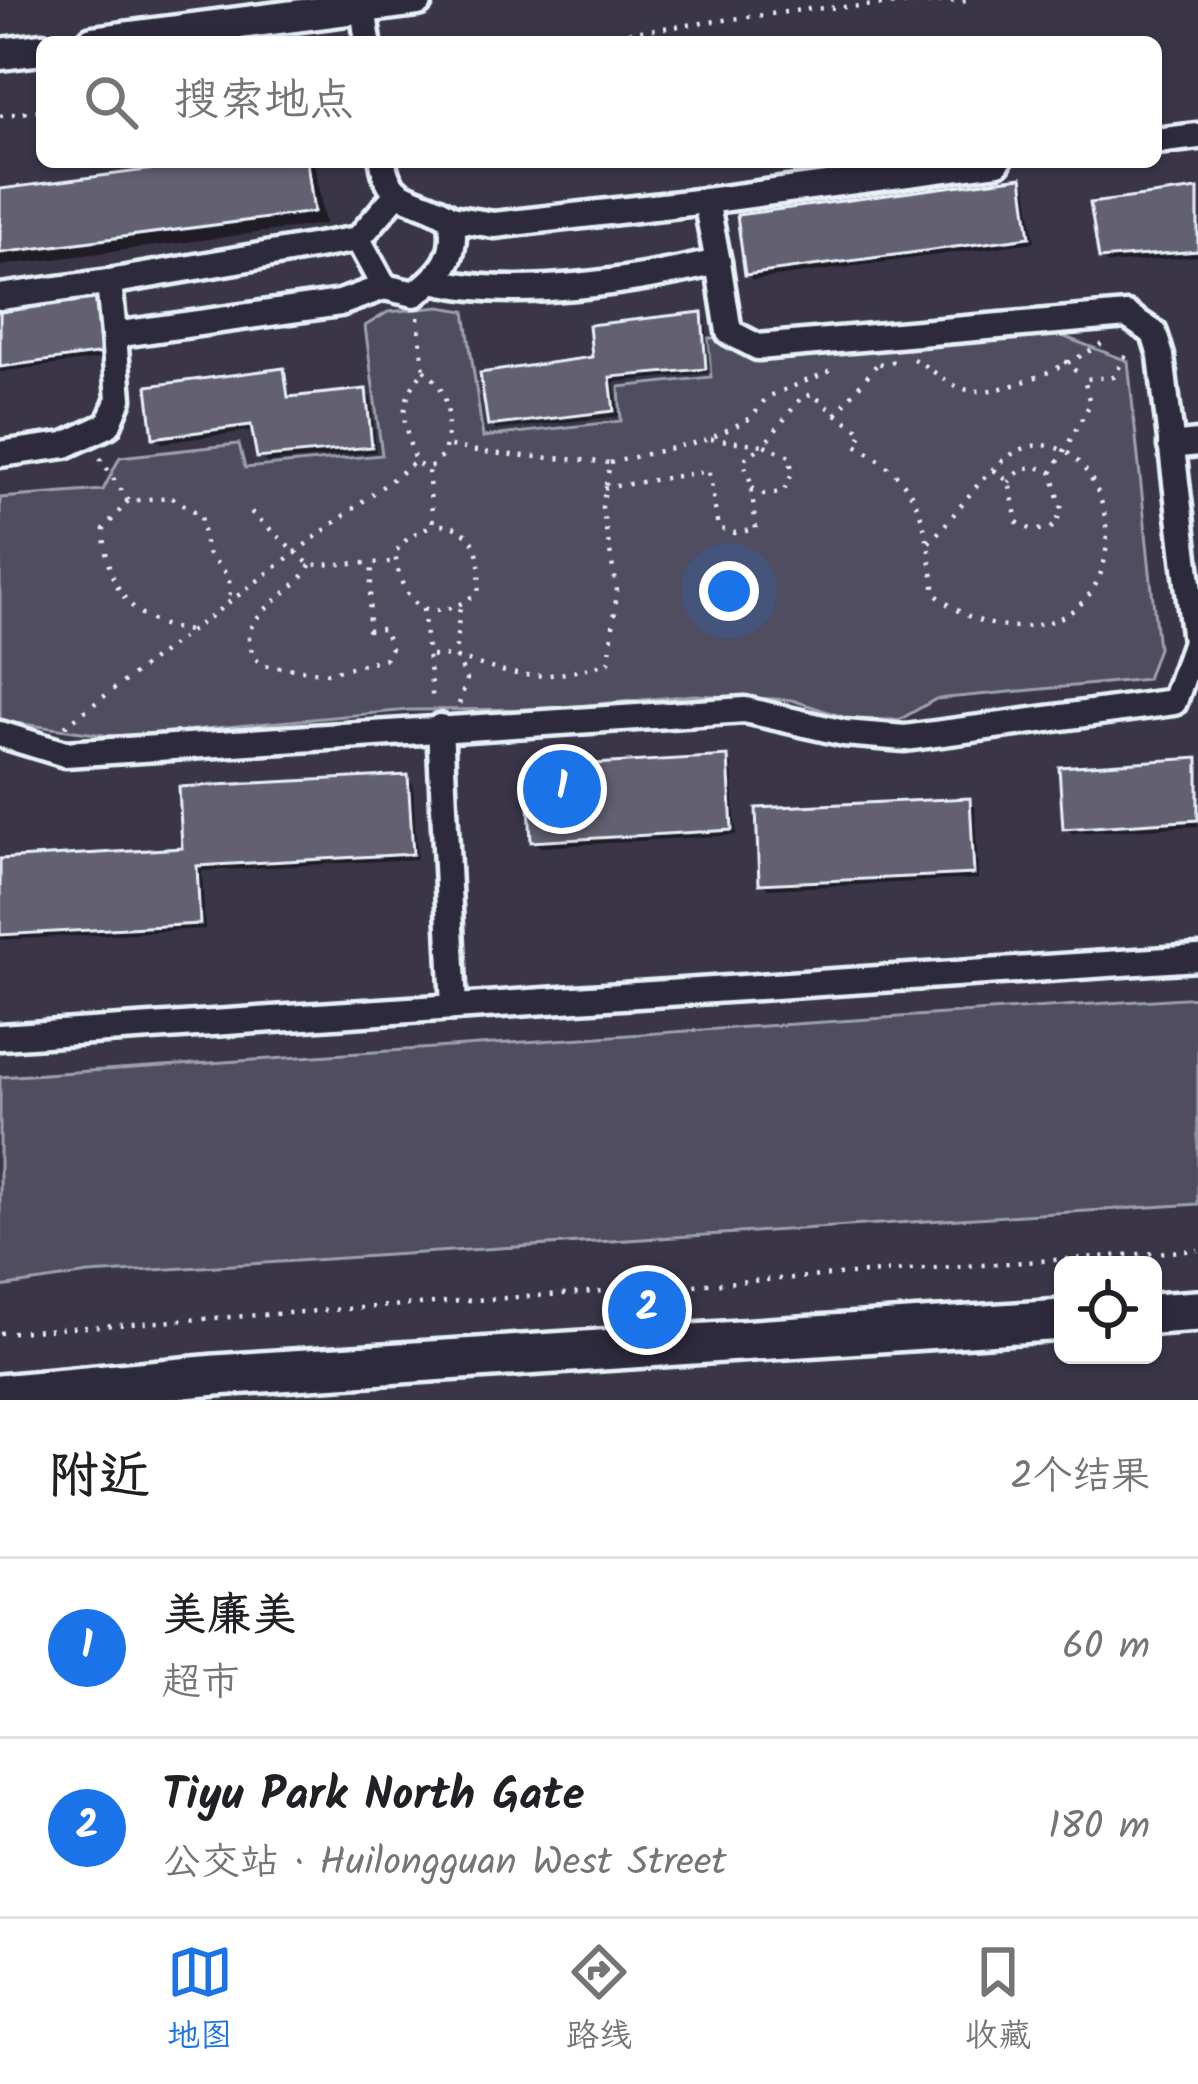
<!DOCTYPE html>
<html lang="zh">
<head>
<meta charset="utf-8">
<style>
	:root { --surface:#fff; --page:#f2f2f2; --text:#202124; --muted:#757577; --line:#e0e0e0; --accent:#1a73e8 }
	body { margin:0; font-family:Kalam,"LXGW WenKai TC",sans-serif; background:var(--page); color:var(--text) }
	.controls { position:absolute; right:36px; bottom:36px; display:grid; overflow:hidden; border-radius:18px; box-shadow:0 3px 9px #0004 }
	.controls button { width:108px; height:108px; display:grid; place-items:center; padding:0; border:0; border-bottom:3px solid var(--line); background:var(--surface); color:var(--text); font:60px sans-serif }
	.you { position:absolute; left:729px; top:591px; width:42px; height:42px; margin:-30px; border:9px solid #fff; border-radius:50%; background:#1a73e8; box-shadow:0 0 0 18px #1a73e833 }
	.badge { display:grid; place-items:center; width:78px; height:78px; border-radius:50%; background:var(--accent); color:#fff; font-size:39px; font-weight:700 }
	.pin { position:absolute; translate:-50% -50%; border:6px solid #fff; box-shadow:0 3px 12px #0006 }
	.list { margin:0; padding:0; list-style:none }
	h2 { display:flex; justify-content:space-between; align-items:center; height:156px; margin:0; padding:0 48px; font-size:51px }
	h2 small { font-size:39px; font-weight:400; color:var(--muted) }
	.list li { display:grid; grid-template-columns:78px 1fr auto; gap:36px; align-items:center; box-sizing:border-box; height:180px; padding:0 48px; border-top:3px solid var(--line) }
	.list b { display:block; font-size:45px; white-space:nowrap }
	.list p { margin:0; font-size:39px; white-space:nowrap; color:var(--muted) }
	.list em { font-size:39px; font-style:normal; color:var(--muted) }
	.icon { flex:none; width:66px; height:66px; fill:none; stroke:currentColor; stroke-width:2; stroke-linecap:round; stroke-linejoin:round }
	.map { position:relative; flex:none; width:1198px; height:1400px; overflow:hidden }
	.search { position:absolute; background:var(--surface); box-shadow:0 3px 9px #0004; left:36px; right:36px; top:36px; height:132px; display:flex; align-items:center; gap:30px; box-sizing:border-box; padding:0 42px; border-radius:18px; color:var(--muted); font-size:45px }
	.sheet { height:516px; background:var(--surface) }
	nav { display:flex; justify-content:space-around; align-items:center; box-sizing:border-box; height:168px; border-top:3px solid var(--line); background:var(--surface); font-size:33px; color:var(--muted) }
	nav a { display:grid; justify-items:center; gap:6px }
	nav .on { color:var(--accent) }
	.map>svg:first-child { display:block }
	.green { fill:#504e5f; stroke:#9ca0ac; stroke-width:3 }
	.shadow { fill:#0007 }
	.building { fill:#636171; stroke:#e8f1f8; stroke-width:3 }
	.lines { fill:none; stroke-linecap:round; stroke-linejoin:round }
	.minor-casing { stroke:#e8f1f8; stroke-width:33 }
	.tertiary-casing { stroke:#e8f1f8; stroke-width:39 }
	.primary-casing { stroke:#e8f1f8; stroke-width:48 }
	.path { stroke:#e8f1f8; stroke-width:4.5; stroke-dasharray:3 9; stroke-linecap:butt }
	.minor { stroke:#2f2a3d; stroke-width:24 }
	.tertiary { stroke:#2f2a3d; stroke-width:30 }
	.primary { stroke:#2f2a3d; stroke-width:39 }
</style>
</head>
<body>
<div class="map">
<svg width="1198" height="1400" viewBox="0 0 1198 1400">
	<rect width="100%" height="100%" fill="#3a3648"/>
	<filter id="ink" filterUnits="userSpaceOnUse"><feTurbulence type="fractalNoise" baseFrequency=".00833" numOctaves="2"/><feDisplacementMap in="SourceGraphic" scale="24" xChannelSelector="R" yChannelSelector="G"/><feConvolveMatrix kernelMatrix="1 2 1 2 8 2 1 2 1" color-interpolation-filters="sRGB"/></filter>
	<g filter="url(#ink)">
		<g class="green">
			<path d="M440 307 465 311 483 437 621 421 619 387 711 377 708 338 1049 331 1128 361 1158 648 1147 679 936 699 899 720 849 719 792 700 694 695 547 709 409 710 118 737 0 721V498L103 490 120 457 239 444 245 468 382 455 365 326 388 312Z"/>
			<path d="M1198 997V1204L89 1274 0 1287V1077Z"/>
		</g>
		<g class="shadow">
			<path d="M231 162H314L325 224 0 266V192Z"/>
			<path d="M1021 180 1027 186 1035 242 753 280 747 274Z"/>
			<path d="M1198 192V256L1108 264 1102 258Z"/>
			<path d="M95 296 100 302 108 358 0 372V309Z"/>
			<path d="M701 315 706 321 711 373 614 382 619 416 496 430 490 425 596 359Z"/>
			<path d="M283 371 292 399 365 392 371 398 376 452 266 463 255 430 162 443 156 437Z"/>
			<path d="M726 759 732 765 736 835 540 847 534 841Z"/>
			<path d="M1198 761V826L1072 833 1066 827Z"/>
			<path d="M407 778 413 784 417 859 202 871 205 929 0 940V862L185 851Z"/>
			<path d="M969 801 975 807 978 879 768 889 762 883Z"/>
		</g>
		<g class="building">
			<path d="M208 162H307L314 212 0 253V189Z"/>
			<path d="M1022 177 1030 237 745 275 737 215Z"/>
			<path d="M1198 189V251L1099 259 1090 203Z"/>
			<path d="M96 293 104 353 0 367V306Z"/>
			<path d="M702 312 706 369 610 377 614 411 488 426 480 373 592 357 589 325Z"/>
			<path d="M284 368 288 397 366 389 372 447 257 458 251 425 153 438 147 386Z"/>
			<path d="M728 756 732 830 531 842 527 768Z"/>
			<path d="M1198 758V820L1063 829 1059 767Z"/>
			<path d="M408 775 413 854 197 866 200 924 0 935V859L182 848 179 787Z"/>
			<path d="M970 798 974 874 759 884 756 808Z"/>
		</g>
		<g class="lines">
			<g class="minor-casing">
				<g id="minor">
					<path d="M363 7 368 42"/>
					<path d="M1156 141 1198 136"/>
					<path d="M383 162C389 206 419 195 451 218 459 255 443 273 415 294L384 287 358 239 396 195"/>
					<path d="M706 201 998 162"/>
					<path d="M451 218 494 225 706 201 718 262"/>
					<path d="M358 239 109 282 114 335 340 303 384 287"/>
					<path d="M0 297 109 282"/>
					<path d="M1171 446 1198 443"/>
					<path d="M0 454 65 445 108 425 119 399 114 335"/>
					<path d="M440 727 454 1007"/>
					<path d="M0 734 65 754 745 710 844 733 905 738 1174 702 1195 642 1161 356 1154 333 1127 315 758 347 729 332 718 262C636 281 514 301 433 280"/>
					<path d="M0 1037 1198 958"/>
				</g>
			</g>
			<g class="tertiary-casing">
				<g id="tertiary">
					<path d="M93 42 417 0"/>
					<path d="M0 54 42 49"/>
				</g>
			</g>
			<g class="primary-casing">
				<g id="primary">
					<path d="M1153 1314 1198 1311"/>
					<path d="M0 1395 216 1375 1063 1320"/>
				</g>
			</g>
			<g class="path">
				<path d="M557 42 809 9 970 0"/>
				<path d="M0 116 42 110"/>
				<path d="M418 317 424 370C396 406 403 420 415 462L428 470 433 525 410 536 395 552C401 608 431 629 478 592 483 556 477 523 433 525"/>
				<path d="M913 359C929 367 947 383 961 388 998 402 1072 362 1103 343"/>
				<path d="M1065 361 1082 377"/>
				<path d="M879 364 902 360"/>
				<path d="M424 370C453 392 450 421 444 454L429 469"/>
				<path d="M836 414 863 432 856 445C925 484 925 522 935 594 964 619 998 632 1037 625 1156 603 1104 413 1020 450 984 466 958 515 929 542"/>
				<path d="M711 439 764 445 801 398 812 394 836 414 878 363"/>
				<path d="M100 458 128 501 171 497 201 515 206 551 229 577 230 603"/>
				<path d="M610 463 709 439 751 418 767 397 838 368"/>
				<path d="M994 470 1009 482 1017 522 1034 531 1054 527 1062 509 1052 473C1034 463 1022 466 1009 482"/>
				<path d="M1052 473 1090 404 1084 379 1114 377 1129 349"/>
				<path d="M604 488 709 471 718 528 735 533 756 529 751 483 743 460 764 445 790 456 792 474 783 492 764 494 752 487"/>
				<path d="M128 501 104 529C105 586 132 625 191 631"/>
				<path d="M251 512 310 565 396 562"/>
				<path d="M310 565C292 602 221 617 261 665L328 673 386 658 391 648 384 629 368 630 372 566"/>
				<path d="M423 609 433 703"/>
				<path d="M432 656C460 655 479 666 506 672 542 680 574 673 609 662L617 591 602 507 610 463C554 456 500 458 446 445"/>
				<path d="M459 704 467 679 455 655 460 607"/>
				<path d="M65 726 415 462"/>
				<path d="M0 1333 1198 1250"/>
			</g>
			<use href="#minor" class="minor"/>
			<use href="#tertiary" class="tertiary"/>
			<use href="#primary" class="primary"/>
		</g>
	</g>
</svg>
<div class="controls">
<button><svg class="icon" aria-label="locate" viewBox="0 0 24 24"><circle cx="12" cy="12" r="6"/><path d="M12 2v4M12 18v4M2 12h4M18 12h4"/></svg></button>
</div>
<div class="you"></div>
<div class="pin badge" style="left:562px;top:789px">1</div>
<div class="pin badge" style="left:647px;top:1310px">2</div>
<div class="search"><svg class="icon" aria-label="search" viewBox="0 0 24 24"><circle cx="10" cy="10" r="6"/><path d="M15 15l6 6"/></svg>搜索地点</div>
</div>
<section class="sheet">
<h2>附近<small>2个结果</small></h2>
<ul class="list">
<li><span class="badge">1</span><div><b>美廉美</b><p>超市</p></div><em>60 m</em></li>
<li><span class="badge">2</span><div><b>Tiyu Park North Gate</b><p>公交站 · Huilongguan West Street</p></div><em>180 m</em></li>
</ul>
</section>
<nav>
<a class="on"><svg class="icon" aria-label="map" viewBox="0 0 24 24"><path d="M3 6l6-2 6 2 6-2v14l-6 2-6-2-6 2zM9 4v14M15 6v14"/></svg>地图</a>
<a><svg class="icon" aria-label="directions" viewBox="0 0 24 24"><path d="M12 3l9 9-9 9-9-9zM9 14v-3h6M13 9l2 2-2 2"/></svg>路线</a>
<a><svg class="icon" aria-label="saved" viewBox="0 0 24 24"><path d="M7 4h10v16l-5-4-5 4z"/></svg>收藏</a>
</nav>
</body>
</html>
